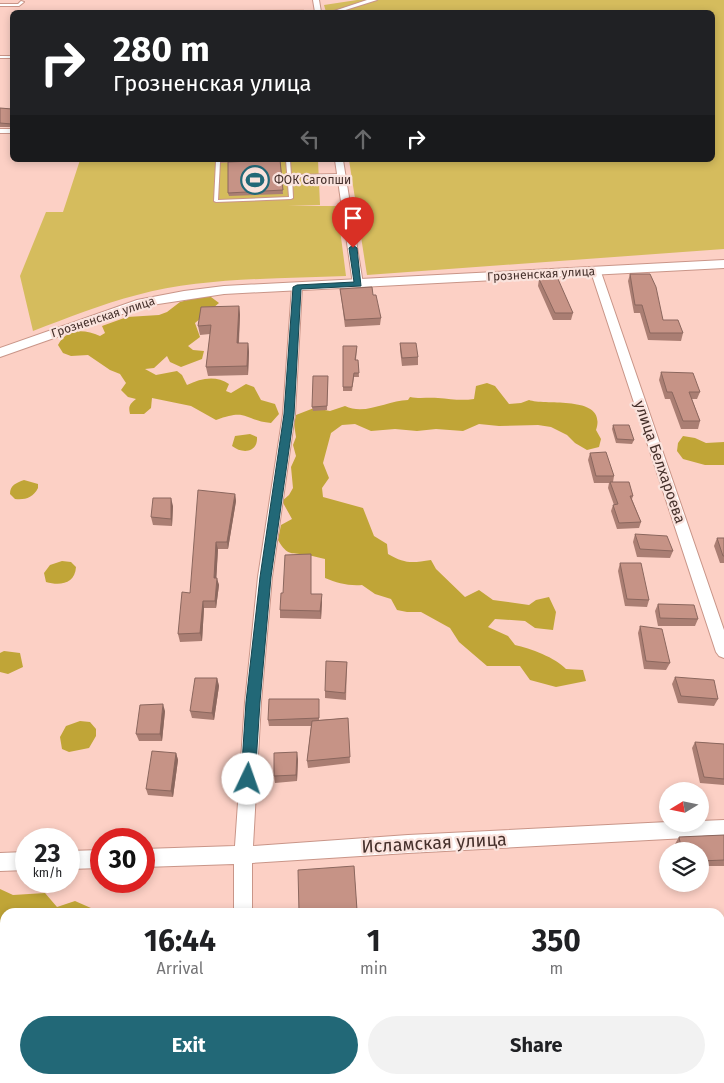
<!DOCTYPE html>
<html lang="en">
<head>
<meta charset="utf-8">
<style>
	body { margin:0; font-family:"Fira Sans",sans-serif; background:#f2f2f2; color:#202124; height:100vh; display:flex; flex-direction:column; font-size:19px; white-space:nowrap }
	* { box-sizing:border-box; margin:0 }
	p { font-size:16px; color:#757577 }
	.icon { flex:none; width:28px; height:28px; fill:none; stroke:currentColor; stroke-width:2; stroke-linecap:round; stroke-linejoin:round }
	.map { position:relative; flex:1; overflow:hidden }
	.drawer { position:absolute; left:0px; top:908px; width:725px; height:176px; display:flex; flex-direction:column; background:#fff; border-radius:15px 15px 0 0; box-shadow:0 2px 8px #0003 }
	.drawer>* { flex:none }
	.banner { position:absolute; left:10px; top:10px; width:705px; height:152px; border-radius:8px; box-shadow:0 2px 8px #0003; background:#202124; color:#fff; overflow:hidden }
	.needle { width:32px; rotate:260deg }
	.fabs { position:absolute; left:659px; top:782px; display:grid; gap:10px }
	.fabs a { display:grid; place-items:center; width:50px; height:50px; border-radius:50%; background:#fff; box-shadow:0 2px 8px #0003; font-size:25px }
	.speed { position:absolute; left:15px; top:828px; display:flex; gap:10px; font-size:25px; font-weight:700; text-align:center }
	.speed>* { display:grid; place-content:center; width:65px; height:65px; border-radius:50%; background:#fff; box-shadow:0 2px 8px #0003; line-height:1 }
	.speed small { font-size:12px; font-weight:400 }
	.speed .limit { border:8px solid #d22; background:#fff; color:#111 }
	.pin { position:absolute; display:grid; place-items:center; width:42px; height:42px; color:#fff; margin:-51px -21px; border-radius:50% 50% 50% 0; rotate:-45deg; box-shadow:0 0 5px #0007 }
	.pin .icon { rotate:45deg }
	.me { position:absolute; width:55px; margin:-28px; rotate:3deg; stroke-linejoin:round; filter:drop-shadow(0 0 4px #0008) }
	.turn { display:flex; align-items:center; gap:18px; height:105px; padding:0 20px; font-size:22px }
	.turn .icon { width:65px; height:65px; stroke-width:2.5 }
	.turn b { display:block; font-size:35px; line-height:42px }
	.lanes { display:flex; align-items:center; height:48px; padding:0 20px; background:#0003; justify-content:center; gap:25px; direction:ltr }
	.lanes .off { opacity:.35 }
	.eta { display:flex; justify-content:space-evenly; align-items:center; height:85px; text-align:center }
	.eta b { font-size:30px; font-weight:700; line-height:35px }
	.button { display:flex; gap:10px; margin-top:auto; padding:10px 20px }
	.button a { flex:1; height:58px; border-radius:30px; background:#226877; color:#fff; font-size:20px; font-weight:700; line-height:58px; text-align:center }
	.button a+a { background:#f2f2f2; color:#202124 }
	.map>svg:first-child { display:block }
	.built { fill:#f3c2b5 }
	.green { fill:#d5bc5d }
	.forest { fill:#c0a537 }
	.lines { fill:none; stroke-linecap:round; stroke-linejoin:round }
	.service-casing { stroke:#c99588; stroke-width:2 }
	.minor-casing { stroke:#c99588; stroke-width:2 }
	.tertiary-casing { stroke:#c99588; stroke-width:2 }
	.service { fill:#fff; fill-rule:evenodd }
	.minor { fill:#fff; fill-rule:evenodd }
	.tertiary { fill:#fff; fill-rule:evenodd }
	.wall { fill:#aa7e73 }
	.shaded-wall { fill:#8b675e }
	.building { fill:#c69386; stroke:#8b675e }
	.route { fill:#226877; stroke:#16444d }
	.labels { text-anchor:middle; stroke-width:4.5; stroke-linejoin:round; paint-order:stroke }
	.far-poi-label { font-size:12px; fill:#45302b; stroke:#fae3dd; text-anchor:start }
	.far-street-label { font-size:12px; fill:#45302b; stroke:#fae3dd }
	.street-label { font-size:15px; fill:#45302b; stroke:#fae3dd }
	.near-street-label { font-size:18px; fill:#45302b; stroke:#fae3dd }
</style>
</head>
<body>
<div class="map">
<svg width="724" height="1083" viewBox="0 0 724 1083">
	<rect width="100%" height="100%" fill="#fcd0c5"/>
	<path class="built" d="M304 9V12H128Z"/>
	<path class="green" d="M357 0H724V249L367 275 349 160H712V12H326L324 5Z
		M80 160H318L320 205 288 206H337L346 276C277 279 204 277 137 295 102 304 67 318 33 331L20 276 46 212H63Z"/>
	<path class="forest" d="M202 296 211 297 219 303 195 323 200 337 188 346 193 350 204 351 202 359 181 367 170 362 167 356 154 368 145 369 156 375 177 371 182 375 187 385C201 378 216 375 229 384L226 391 231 393 246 384 254 387 261 400 275 404 279 414 271 423C243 420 248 408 216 420L191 406 152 398 151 408 144 414H130C128 406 130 404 136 399L128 397 121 390 126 383 120 374 110 370 88 355 71 356 63 353 58 345C67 328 84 329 100 336L105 333 102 326 127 317 159 315 167 312 180 302Z
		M487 383 495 386 509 404 521 403 529 400C545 406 608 394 596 430L601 439 599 447 587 450 575 443 567 435 551 427 538 425 499 426 479 424 463 431 436 429 417 431 395 429 371 431 355 424 342 425 331 433 323 463 329 478 322 488 323 497 363 508 374 536 387 544 388 554C405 564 412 563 431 560L436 569 465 597 479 590 493 600 529 605 536 600 549 597 556 612 553 630 535 628 525 621 495 619 488 627 508 636 515 645C530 648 556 658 566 669L583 670 586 681 556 687 530 680 520 666H487L459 642 450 628 421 612H407L397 610 391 599 375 594 362 585C348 586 337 583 325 578V559C319 558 314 556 308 555 291 552 288 557 278 540L281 525 292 519 282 501 289 495 293 488 291 467 296 456 293 445 296 437 294 424 296 415 314 408 330 411 345 406C365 416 388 400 408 400L410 397C420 399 428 397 438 398 451 399 461 401 474 399L476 386Z
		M250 434 257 437C258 453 242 454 232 446L235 436Z
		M683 436 695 438 706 443 724 442V465H705L683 459 677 451 678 443Z
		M24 480 38 484V488C33 498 25 500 15 499L10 494C10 485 16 483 24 480Z
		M62 561 71 562 76 567C75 584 60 586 46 582L44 573 50 565Z
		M4 651 20 653 23 667 8 674 0 672V653Z
		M80 721 90 722 96 729V736L89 748 69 752 62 749 60 737 66 726Z
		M0 889 13 895 45 893 57 907 75 901 100 912H5V974L0 976Z"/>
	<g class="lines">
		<defs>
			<path id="service" d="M21 1 24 2 19 6H0V4H18Z
				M0 56H12V58H0Z
				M217 160H238L236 161 220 162 218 200 289 197 286 160H290L291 175 341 174 343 175 341 176 292 177 293 198 291 199 216 202 214 201 216 161Z"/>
			<path id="minor" d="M313 0H319L321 12H315Z
				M367 0H377L339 12H331Z
				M0 129H12V133H0Z
				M335 160H343L363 284 358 287 353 284Z
				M596 269 601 272 724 630V658L719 656 716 652 591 272Z
				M297 284 302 287 295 414 272 577 261 702 253 846 408 835 668 822 700 824V821L724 820V836L408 853 252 863V912H234V864L144 867V849L235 846 245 702 258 577 283 414 292 287Z
				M101 850V868L69 869V851Z
				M26 852V870L0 871V853Z
				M231 1079H251L252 1083H230Z"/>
			<path id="tertiary" d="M724 260V268L224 294 145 306 0 357V348L137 300 184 291 224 286Z"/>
		</defs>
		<use href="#service" class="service-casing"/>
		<use href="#minor" class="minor-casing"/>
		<use href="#tertiary" class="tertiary-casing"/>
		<use href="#service" class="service"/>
		<use href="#minor" class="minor"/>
		<use href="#tertiary" class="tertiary"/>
	</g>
	<path class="wall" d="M0 108 12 109V127H0Z
		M280 160 283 194 229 196 228 193Z
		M630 274 663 320 683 333 681 341 648 340 640 313H634L628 281Z
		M539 279 573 313 571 320H553L538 286Z
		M340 289 373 295 381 318 380 325 345 327 341 296Z
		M239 306 240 315 239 343H248L249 352 248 375 208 376 206 367 210 334 200 335 198 326Z
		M400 343 418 357V365L402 366 400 350Z
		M343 346H357L356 360H358L359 377H354L352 391H343Z
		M661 372 700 392 697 399H692L700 421 698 429H681L670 399H665L659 380Z
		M328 376 327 410 313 411 312 407Z
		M613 425 634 440 632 444 616 443 612 429Z
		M590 453 614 476 613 482 633 496 632 499 641 522 639 528 617 529 611 511 613 505H614L608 488 609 483H594L588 460Z
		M235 494 236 501 228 549H218L216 578 219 585 216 608H204L202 641 180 642 178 634 190 593Z
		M173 506 172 526 153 525 151 517Z
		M635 534 673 551 670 558 637 557 633 542Z
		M717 538H724V563H720L714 546Z
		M311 554V594L322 601 321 619 280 618V610L283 593Z
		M620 563 649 600 647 607 625 606 618 571Z
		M658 604 698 619 695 626H658L655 611Z
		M640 626 670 663 666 670 644 669 638 633Z
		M347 662 346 700 325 698V691Z
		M675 677 718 699 714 706 678 703 672 684Z
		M217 678 219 686 214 720 192 718 190 711Z
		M319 699V720L348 718 350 763 308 768 307 761 311 726H269L268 720Z
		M165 711 162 741H139L136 734Z
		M695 742 724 744V785L700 783 692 748Z
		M176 753 178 760 173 797 148 795 146 789Z
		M298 759 297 781 275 783 274 776Z
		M724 835V866H700V851H677L675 844 679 837Z
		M354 866 357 912H299Z
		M720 990 724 991V1024H720Z"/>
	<path class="shaded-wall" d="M239 306 240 315 238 352 237 343Z
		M248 343 249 352 248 375 247 366Z
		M235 494 236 501 228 549 227 542Z
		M171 498 173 506 172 526 171 519Z
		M216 542 218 549 216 585 214 578Z
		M217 578 219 585 216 608 215 601Z
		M322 594V601L321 619 320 611Z
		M203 601 204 608 202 641 200 633Z
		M217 678 219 686 214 720 212 713Z
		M163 704 165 711 162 741 160 734Z
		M297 752 298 759 297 781 296 775Z
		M176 753 178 760 173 797 171 791Z"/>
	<path class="building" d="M0 108 12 109V124L0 123Z
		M280 160 283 190 228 193V162Z
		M630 274H650L656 287 663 320H678L683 333H650L642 305H635Z
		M539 279H558L573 313H555Z
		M372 287 373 295H376L381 318 345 320 340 289Z
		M239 306 237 343H248L247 366 206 367 211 325 198 326 201 307Z
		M400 343H416L418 357 402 358Z
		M343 346H357L355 360H358L359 373H354L352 387H343Z
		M661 372 693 373 700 392H689L700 421H683L672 392H667Z
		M313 376H328L327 406 312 407Z
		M613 425H629L634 440 617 439Z
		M606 452 614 476H596L590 453Z
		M610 482H629L633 496H630L641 522 619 523 613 505 618 504Z
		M198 490 235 494 227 542H216L214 578H217L215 601H203L200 633 178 634 182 592 190 593Z
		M153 498H171V519L151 517Z
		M635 534 667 536 673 551 640 549Z
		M717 538H724V556H723Z
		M311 554V594H322L320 611 280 610 281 593H283L285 555Z
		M620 563H641L649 600 627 599Z
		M658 604 694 605 698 619 660 618Z
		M640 626 662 629 670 663 646 661Z
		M326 661 347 662 345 693 325 691Z
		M675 677 714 680 718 699 681 696Z
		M195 678H217L212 713 190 711Z
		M269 699H319V718L268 720Z
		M163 704 160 734H136L140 705Z
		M348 718 350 757 307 761 312 721Z
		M695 742 724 744V779L704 777Z
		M152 751 176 753 171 791 146 789Z
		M297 752 296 775 274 776V753Z
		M724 835V860L700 861V851H682L679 837Z
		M354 866 357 910 323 912H299L298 870Z
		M720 990 724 991V1020L720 1019Z
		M381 1079H408L409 1083H382Z"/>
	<path class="route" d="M353 245 357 248 361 286 301 289 294 414 271 577 260 702 255 779 253 783 248 785 243 783 241 779 246 702 260 577 284 414 293 287 297 285 354 282 349 248Z"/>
	<defs>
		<symbol id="stadium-ring" viewBox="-11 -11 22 22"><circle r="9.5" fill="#fae3dd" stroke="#226877" stroke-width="1.5"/><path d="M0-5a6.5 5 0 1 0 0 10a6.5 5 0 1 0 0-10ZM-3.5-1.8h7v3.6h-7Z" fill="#226877"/></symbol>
	</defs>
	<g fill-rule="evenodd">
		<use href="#stadium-ring" x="239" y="164" width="32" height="32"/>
	</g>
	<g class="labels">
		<g class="far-poi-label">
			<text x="274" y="184">ФОК Сагопши</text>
		</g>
		<g class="far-street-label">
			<text transform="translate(541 274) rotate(-3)" y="4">Грозненская улица</text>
			<text transform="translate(103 317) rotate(-18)" y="4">Грозненская улица</text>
		</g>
		<g class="street-label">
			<text transform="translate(660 462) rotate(71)" y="5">улица Белхароева</text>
		</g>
		<g class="near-street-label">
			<text transform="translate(434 843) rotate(-3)" y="6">Исламская улица</text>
		</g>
	</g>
</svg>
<div class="fabs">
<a><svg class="needle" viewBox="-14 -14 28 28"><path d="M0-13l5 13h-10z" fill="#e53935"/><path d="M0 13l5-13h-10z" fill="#757577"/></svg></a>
<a><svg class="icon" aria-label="layers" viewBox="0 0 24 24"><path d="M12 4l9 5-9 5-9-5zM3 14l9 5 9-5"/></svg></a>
</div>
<div class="speed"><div>23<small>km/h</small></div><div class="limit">30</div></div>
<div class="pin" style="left:353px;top:248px;background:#d93025"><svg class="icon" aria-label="arrive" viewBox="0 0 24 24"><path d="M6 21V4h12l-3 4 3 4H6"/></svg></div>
<svg class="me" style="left:248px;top:779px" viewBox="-20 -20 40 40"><circle r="19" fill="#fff"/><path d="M0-13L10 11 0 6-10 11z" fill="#226877"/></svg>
<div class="banner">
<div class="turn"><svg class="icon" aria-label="right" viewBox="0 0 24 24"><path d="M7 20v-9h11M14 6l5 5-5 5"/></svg><div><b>280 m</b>Грозненская улица</div></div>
<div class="lanes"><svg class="icon off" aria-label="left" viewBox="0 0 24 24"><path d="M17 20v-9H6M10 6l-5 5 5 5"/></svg><svg class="icon off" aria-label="ahead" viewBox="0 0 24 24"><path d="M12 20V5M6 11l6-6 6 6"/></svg><svg class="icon" aria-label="right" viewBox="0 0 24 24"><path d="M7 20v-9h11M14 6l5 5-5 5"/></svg></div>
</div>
<section class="drawer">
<div class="eta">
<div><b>16:44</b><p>Arrival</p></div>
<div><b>1</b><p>min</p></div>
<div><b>350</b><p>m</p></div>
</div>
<div class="button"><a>Exit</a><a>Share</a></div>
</section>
</div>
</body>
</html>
